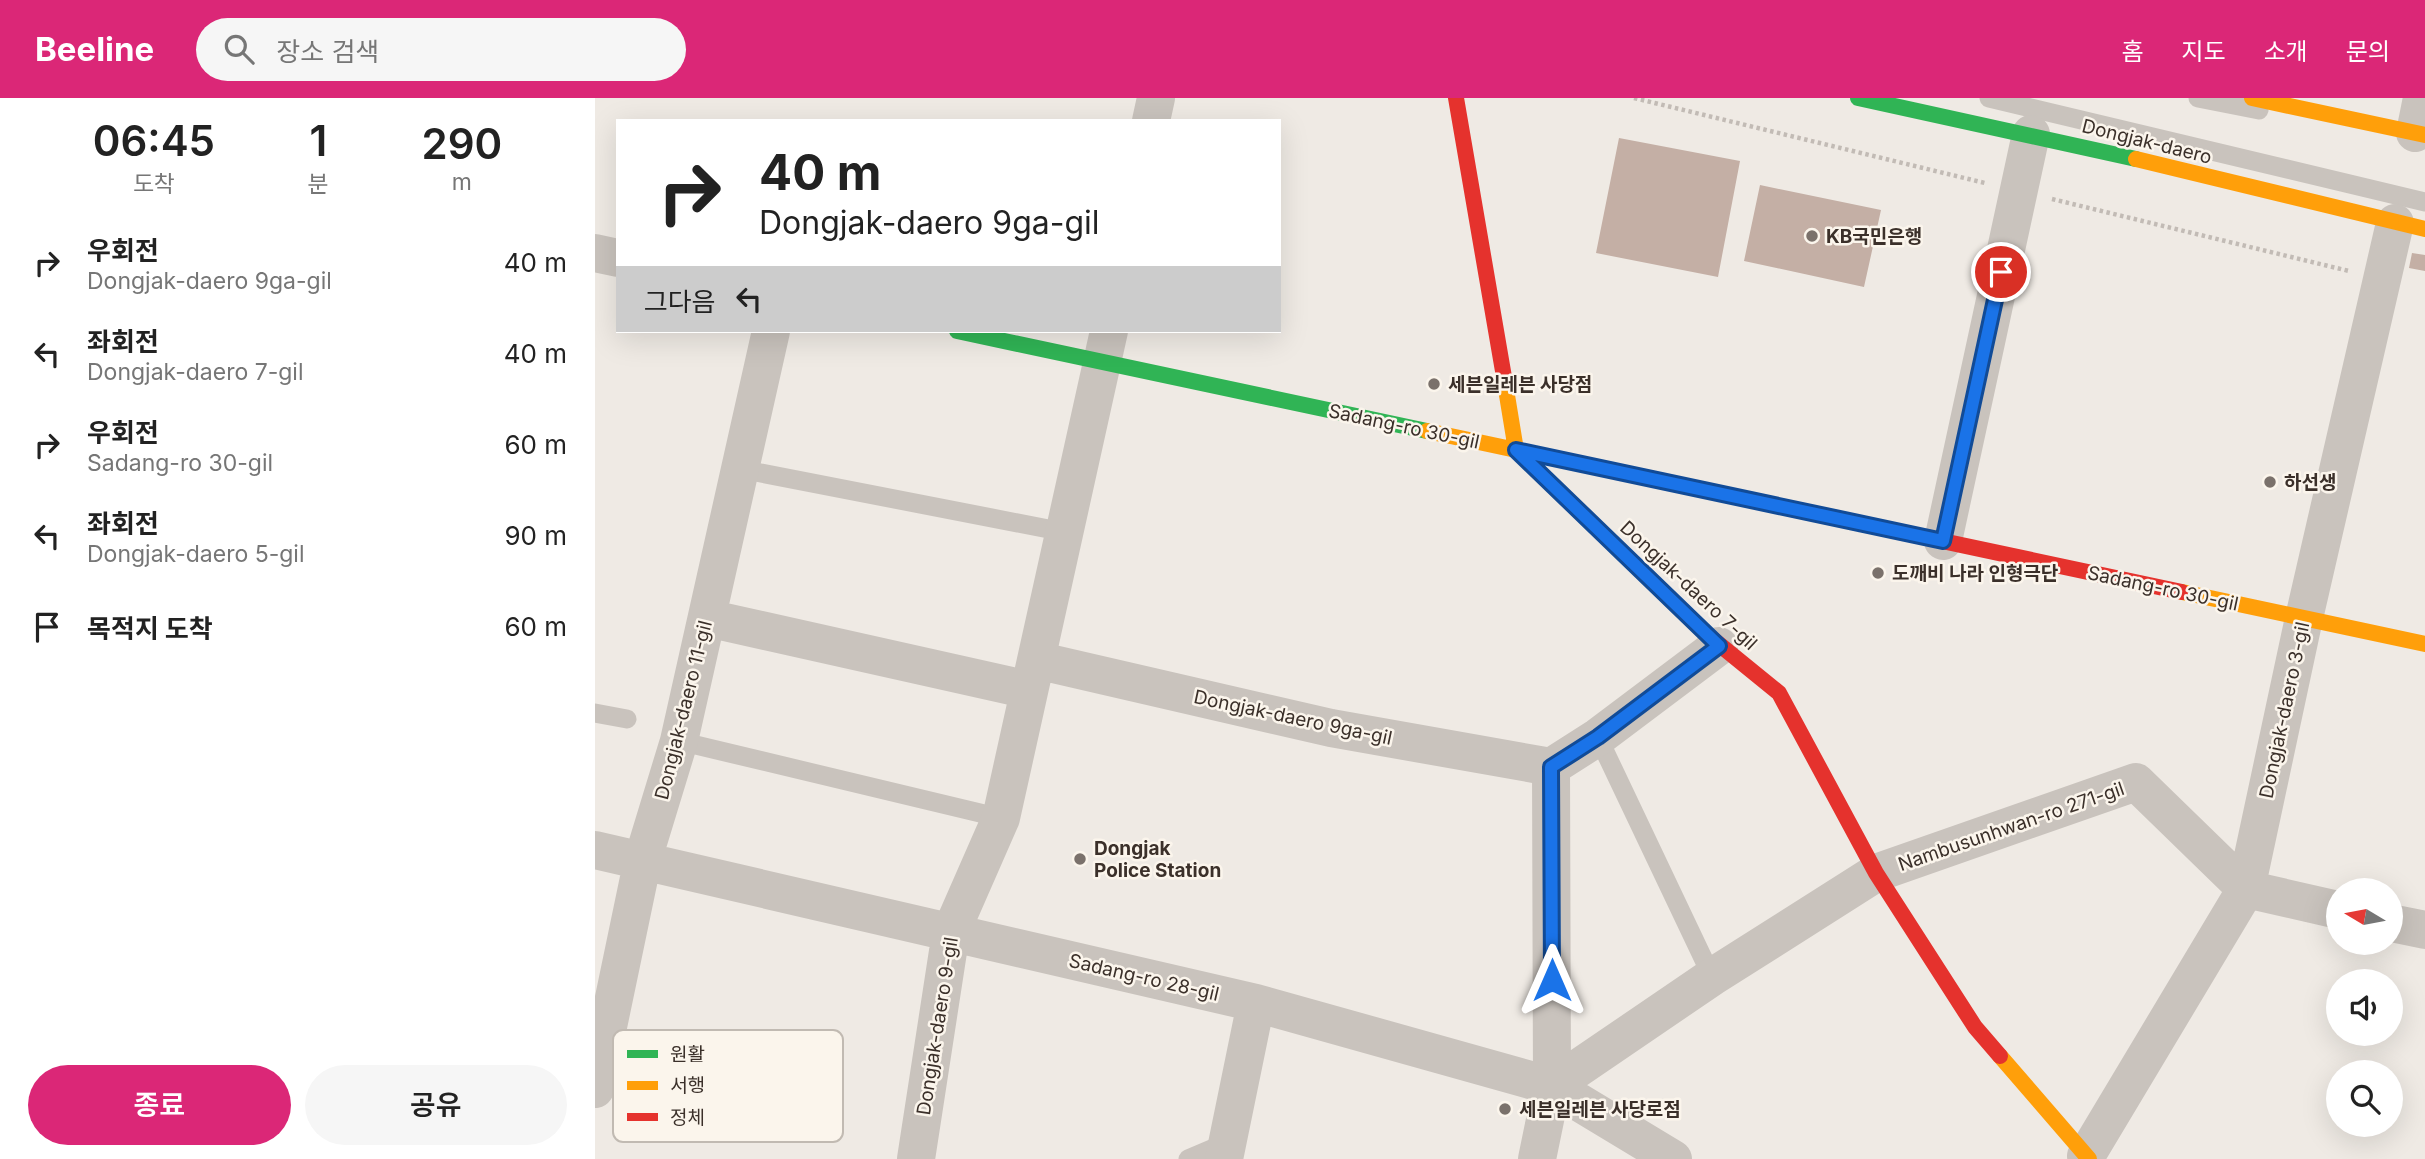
<!DOCTYPE html>
<html lang="ko">
<head>
<meta charset="utf-8">
<style>
	body { margin:0; font-family:Inter,"Noto Sans KR",sans-serif; background:#f6f6f6; color:#222; height:100vh; display:flex; flex-direction:column; font-size:26px; white-space:nowrap }
	* { box-sizing:border-box; margin:0 }
	p { font-size:23px; color:#767676 }
	.icon { flex:none; width:38px; height:38px; fill:none; stroke:currentColor; stroke-width:2; stroke-linecap:round; stroke-linejoin:round }
	.map { position:relative; flex:1; overflow:hidden }
	.details { display:flex; flex-direction:column; background:#fff; width:595px }
	.details>* { flex:none }
	.banner { position:absolute; left:21px; top:21px; width:665px; height:214px; border-radius:0px; box-shadow:0 7px 28px #0002; background:#fff; color:#222; overflow:hidden }
	.needle { width:46px; rotate:280deg }
	.controls { position:absolute; left:1731px; top:780px; display:grid; gap:14px }
	.controls a { display:grid; place-items:center; width:77px; height:77px; border-radius:50%; background:#fff; box-shadow:0 7px 28px #0002; font-size:35px }
	.pin { position:absolute; display:grid; place-items:center; width:60px; height:60px; color:#fff; margin:-30px; border:4px solid #fff; border-radius:50%; box-shadow:0 2px 7px #0007 }
	.me { position:absolute; width:77px; margin:-38px; rotate:0deg; stroke-linejoin:round; filter:drop-shadow(0 0 5px #0008) }
	.turn { display:flex; align-items:center; gap:24px; height:147px; padding:0 28px; font-size:32px }
	.turn .icon { width:91px; height:91px; stroke-width:2.5 }
	.turn b { display:block; font-size:49px; line-height:60px }
	.then { display:flex; align-items:center; height:66px; padding:0 28px; background:#0003; gap:14px; font-size:26px }
	.eta { display:flex; justify-content:space-evenly; align-items:center; height:119px; text-align:center }
	.eta b { font-size:42px; font-weight:600; line-height:49px }
	.action { display:flex; gap:14px; margin-top:auto; padding:14px 28px }
	.action a { flex:1; height:80px; border-radius:42px; background:#db2777; color:#fff; font-size:28px; font-weight:600; line-height:80px; text-align:center }
	.action a+a { background:#f6f6f6; color:#222 }
	ul { padding:0; list-style:none }
	li { display:flex; align-items:center; gap:21px; height:91px; padding:0 28px }
	li div { flex:1 }
	li b { display:block; font-size:26px }
	li em { font-style:normal }
	header { display:flex; align-items:center; gap:42px; box-sizing:border-box; height:98px; padding:0 35px; background:#db2777; color:#fff }
	header strong { font-size:33px }
	nav { display:flex; gap:38px; margin-inline-start:auto; font-size:24px }
	.search { width:490px; height:63px; background:#f6f6f6; display:flex; align-items:center; gap:18px; box-sizing:border-box; padding:0 24px; border-radius:38px; color:#767676; font-size:26px }
	main { display:flex; flex:1; min-height:0 }
	.map>svg:first-child { display:block }
	.building { fill:#c4afa5 }
	.lines { fill:none; stroke-linecap:round; stroke-linejoin:round }
	.path { stroke:#c2bbb5; stroke-width:4.5; stroke-dasharray:3.5 3.5; stroke-linecap:butt }
	.lane { stroke:#c9c3bd; stroke-width:19 }
	.street { stroke:#c9c3bd; stroke-width:38 }
	.fast { stroke:#30b455; stroke-width:16 }
	.slow { stroke:#ff9f0a; stroke-width:16 }
	.jam { stroke:#e5322d; stroke-width:16 }
	.route-casing { stroke:#114b97; stroke-width:18 }
	.route { stroke:#1a73e8; stroke-width:12 }
	.poi-dot { fill:#7a716b; stroke:#fbf5ec; stroke-width:2.5 }
	.labels { text-anchor:middle; stroke-width:5; stroke-linejoin:round; paint-order:stroke }
	.street-label { font-size:19px; fill:#3b302a; stroke:#fbf5ec }
	.poi-label { font-size:19px; font-weight:bold; fill:#3b302a; stroke:#fbf5ec; text-anchor:start }
	.key { fill:#fbf5ec; stroke:#c1bab2; stroke-width:2 }
	.key-label { font-size:19px; fill:#3b302a }
</style>
</head>
<body>
<header>
<strong>Beeline</strong>
<div class="search"><svg class="icon" aria-label="search" viewBox="0 0 24 24"><circle cx="10" cy="10" r="6"/><path d="M15 15l6 6"/></svg>장소 검색</div>
<nav><a>홈</a><a>지도</a><a>소개</a><a>문의</a></nav>
</header>
<main>
<section class="details">
<div class="eta">
<div><b>06:45</b><p>도착</p></div>
<div><b>1</b><p>분</p></div>
<div><b>290</b><p>m</p></div>
</div>
<ul>
<li><svg class="icon" aria-label="right" viewBox="0 0 24 24"><path d="M7 20v-9h11M14 6l5 5-5 5"/></svg><div><b>우회전</b><p>Dongjak-daero 9ga-gil</p></div><em>40 m</em></li>
<li><svg class="icon" aria-label="left" viewBox="0 0 24 24"><path d="M17 20v-9H6M10 6l-5 5 5 5"/></svg><div><b>좌회전</b><p>Dongjak-daero 7-gil</p></div><em>40 m</em></li>
<li><svg class="icon" aria-label="right" viewBox="0 0 24 24"><path d="M7 20v-9h11M14 6l5 5-5 5"/></svg><div><b>우회전</b><p>Sadang-ro 30-gil</p></div><em>60 m</em></li>
<li><svg class="icon" aria-label="left" viewBox="0 0 24 24"><path d="M17 20v-9H6M10 6l-5 5 5 5"/></svg><div><b>좌회전</b><p>Dongjak-daero 5-gil</p></div><em>90 m</em></li>
<li><svg class="icon" aria-label="arrive" viewBox="0 0 24 24"><path d="M6 21V4h12l-3 4 3 4H6"/></svg><div><b>목적지 도착</b></div><em>60 m</em></li>
</ul>
<div class="action"><a>종료</a><a>공유</a></div>
</section>
<div class="map">
<svg width="1830" height="1061" viewBox="0 0 1830 1061">
	<rect width="100%" height="100%" fill="#efeae4"/>
	<path class="building" d="M1024 40 1145 63 1123 179 1001 155Z
		M1165 87 1286 112 1269 189 1149 163Z
		M1817 155 1830 157V173L1814 170Z"/>
	<g class="lines">
		<path class="path" d="M1039 0 1390 85
			M1457 101 1754 173"/>
		<path class="lane" d="M1394 0 1830 104
			M1603 0 1664 12
			M145 371 469 434
			M0 615 32 621
			M1003 639 1117 879
			M84 643 406 720
			M593 1061 633 1044"/>
		<path class="street" d="M556 23 561 0
			M1820 35 1827 0
			M0 155 23 160
			M1348 443 1436 36
			M112 520 434 592
			M441 562 736 630 956 669 1003 639 1124 548
			M0 752 661 905 957 988 1078 1061
			M1796 825 1830 832
			M957 988 1117 879 1281 775 1541 684 1651 791 1743 812
			M0 991 48 761 84 643 176 233
			M1491 1058 1651 791 1709 520 1800 125
			M321 1061 356 834 406 720 514 233
			M629 1061 661 905
			M942 1061 957 988 956 669"/>
		<path class="fast" d="M1263 0 1541 61
			M362 233 832 333"/>
		<path class="slow" d="M1657 0 1830 37
			M1541 61 1830 131
			M909 279 921 352 1109 534
			M832 333 1258 424
			M1587 494 1830 546
			M1405 958 1494 1061"/>
		<path class="jam" d="M861 0 909 279
			M1258 424 1587 494
			M1109 534 1184 595 1281 775 1380 929 1405 958"/>
	</g>
	<g class="lines">
		<defs>
			<path id="route" d="M957 882 956 669 1003 639 1124 548 921 352 1348 443 1406 174"/>
		</defs>
		<use href="#route" class="route-casing"/>
		<use href="#route" class="route"/>
	</g>
	<g class="poi-dot">
		<circle cx="1217" cy="138" r="7"/>
		<circle cx="839" cy="286" r="7"/>
		<circle cx="1675" cy="384" r="7"/>
		<circle cx="1283" cy="475" r="7"/>
		<circle cx="485" cy="761" r="7"/>
		<circle cx="910" cy="1011" r="7"/>
	</g>
	<g class="labels">
		<g class="street-label">
			<text transform="translate(1552 43) rotate(14)" y="7">Dongjak-daero</text>
			<text transform="translate(809 328) rotate(12)" y="7">Sadang-ro 30-gil</text>
			<text transform="translate(1094 487) rotate(43)" y="7">Dongjak-daero 7-gil</text>
			<text transform="translate(1568 490) rotate(12)" y="7">Sadang-ro 30-gil</text>
			<text transform="translate(88 612) rotate(-76)" y="7">Dongjak-daero 11-gil</text>
			<text transform="translate(1689 612) rotate(-78)" y="7">Dongjak-daero 3-gil</text>
			<text transform="translate(698 619) rotate(12)" y="7">Dongjak-daero 9ga-gil</text>
			<text transform="translate(1416 728) rotate(-19)" y="7">Nambusunhwan-ro 271-gil</text>
			<text transform="translate(549 879) rotate(13)" y="7">Sadang-ro 28-gil</text>
			<text transform="translate(342 928) rotate(-81)" y="7">Dongjak-daero 9-gil</text>
		</g>
		<g class="poi-label">
			<text x="1231" y="145">KB국민은행</text>
			<text x="853" y="293">세븐일레븐 사당점</text>
			<text x="1689" y="391">하선생</text>
			<text x="1297" y="482">도깨비 나라 인형극단</text>
			<text x="499" y="757">Dongjak<tspan x="499" dy="22">Police Station</tspan></text>
			<text x="924" y="1018">세븐일레븐 사당로점</text>
		</g>
	</g>
	<rect x="18" y="932" width="230" height="112" rx="10" class="key"/>
	<rect x="32" y="952" width="31" height="8" fill="#30b455"/>
	<rect x="32" y="983" width="31" height="9" fill="#ff9f0a"/>
	<rect x="32" y="1015" width="31" height="8" fill="#e5322d"/>
	<g class="key-label">
		<text x="75" y="963">원활</text>
		<text x="75" y="994">서행</text>
		<text x="75" y="1026">정체</text>
	</g>
</svg>
<div class="controls">
<a><svg class="needle" viewBox="-14 -14 28 28"><path d="M0-13l5 13h-10z" fill="#e53935"/><path d="M0 13l5-13h-10z" fill="#767676"/></svg></a>
<a><svg class="icon" aria-label="sound" viewBox="0 0 24 24"><path d="M4 9h4l5-4v14l-5-4H4zM17 9q2 3 0 6"/></svg></a>
<a><svg class="icon" aria-label="search" viewBox="0 0 24 24"><circle cx="10" cy="10" r="6"/><path d="M15 15l6 6"/></svg></a>
</div>
<div class="pin" style="left:1406px;top:174px;background:#d93025"><svg class="icon" aria-label="arrive" viewBox="0 0 24 24"><path d="M6 21V4h12l-3 4 3 4H6"/></svg></div>
<svg class="me" style="left:957px;top:882px" viewBox="-20 -20 40 40"><path d="M0-17L14 15 0 8-14 15z" fill="#1a73e8" stroke="#fff" stroke-width="4"/></svg>
<div class="banner">
<div class="turn"><svg class="icon" aria-label="right" viewBox="0 0 24 24"><path d="M7 20v-9h11M14 6l5 5-5 5"/></svg><div><b>40 m</b>Dongjak-daero 9ga-gil</div></div>
<div class="then">그다음<svg class="icon" aria-label="left" viewBox="0 0 24 24"><path d="M17 20v-9H6M10 6l-5 5 5 5"/></svg></div>
</div>
</div>
</main>
</body>
</html>
